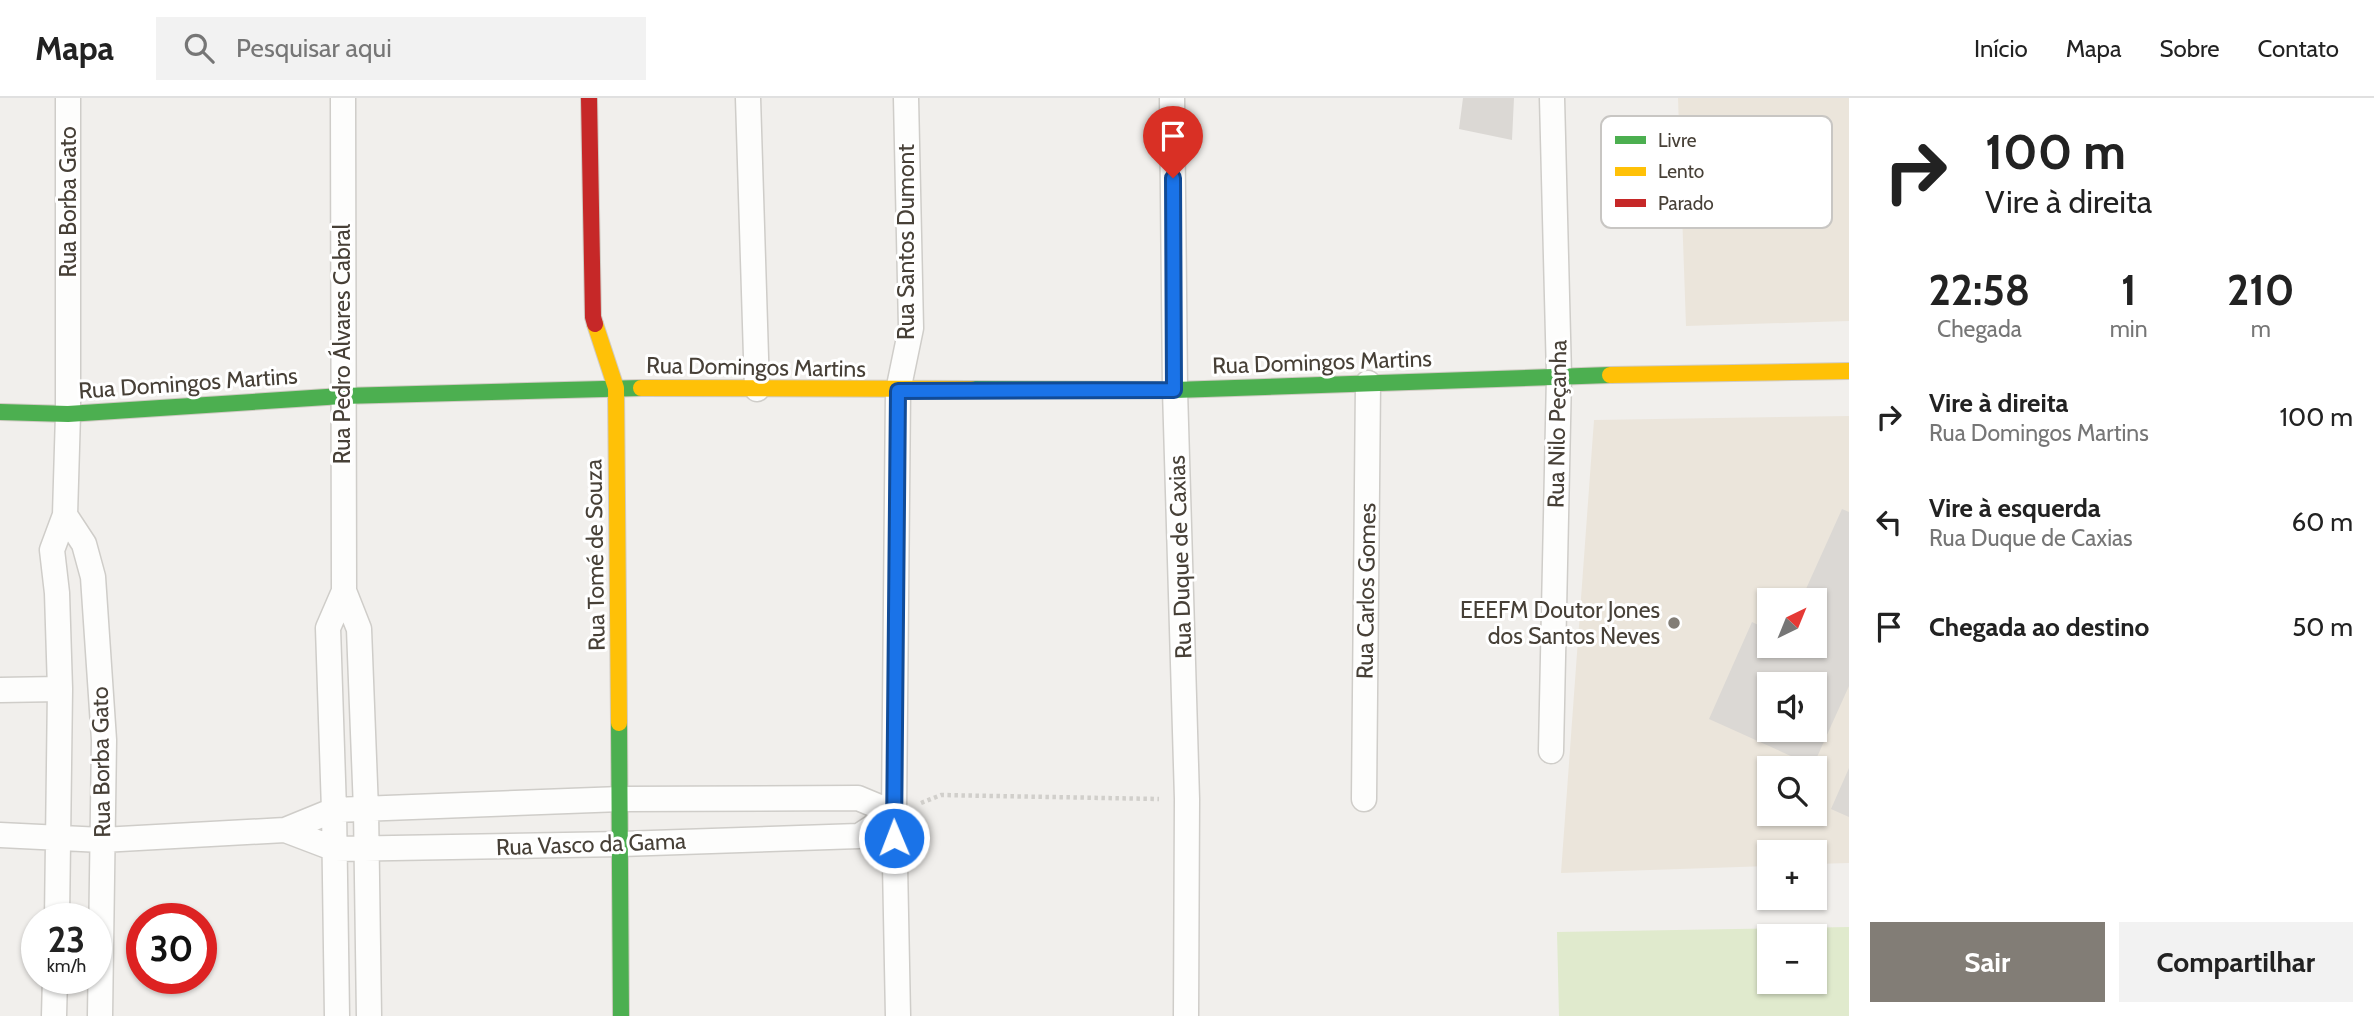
<!DOCTYPE html>
<html lang="pt">
<head>
<meta charset="utf-8">
<style>
	body { margin:0; font-family:Cabin,sans-serif; background:#f2f2f2; color:#222; height:100vh; display:flex; flex-direction:column; font-size:26px; white-space:nowrap }
	* { box-sizing:border-box; margin:0 }
	p { font-size:23px; color:#767676 }
	.icon { flex:none; width:38px; height:38px; fill:none; stroke:currentColor; stroke-width:2; stroke-linecap:round; stroke-linejoin:round }
	.map { position:relative; flex:1; overflow:hidden }
	.details { display:flex; flex-direction:column; background:#fff; width:525px }
	.details>* { flex:none }
	.guide { background:#fff; color:#222; overflow:hidden }
	.needle { width:46px; rotate:43deg }
	.controls { position:absolute; left:1757px; top:490px; display:grid; gap:14px }
	.controls a { display:grid; place-items:center; width:70px; height:70px; border-radius:0px; background:#fff; box-shadow:0 2px 5px #0004; font-size:35px }
	.speed { position:absolute; left:21px; top:805px; display:flex; gap:14px; font-size:35px; font-weight:700; text-align:center }
	.speed>* { display:grid; place-content:center; width:91px; height:91px; border-radius:50%; background:#fff; box-shadow:0 2px 5px #0004; line-height:1 }
	.speed small { font-size:18px; font-weight:400 }
	.speed .limit { border:10px solid #d22; background:#fff; color:#111 }
	.pin { position:absolute; display:grid; place-items:center; width:60px; height:60px; color:#fff; margin:-72px -30px; border-radius:50% 50% 50% 0; rotate:-45deg; box-shadow:0 0 7px #0007 }
	.pin .icon { rotate:45deg }
	.me { position:absolute; width:77px; margin:-38px; rotate:359deg; stroke-linejoin:round; filter:drop-shadow(0 0 5px #0008) }
	.turn { display:flex; align-items:center; gap:24px; height:147px; padding:0 21px; font-size:32px }
	.turn .icon { width:91px; height:91px; stroke-width:2.5 }
	.turn b { display:block; font-size:49px; line-height:60px }
	.eta { display:flex; justify-content:space-evenly; align-items:center; height:119px; text-align:center }
	.eta b { font-size:42px; font-weight:700; line-height:49px }
	.primary-button { display:flex; gap:14px; margin-top:auto; padding:14px 21px }
	.primary-button a { flex:1; height:80px; border-radius:0px; background:#827d76; color:#fff; font-size:28px; font-weight:700; line-height:80px; text-align:center }
	.primary-button a+a { background:#f2f2f2; color:#222 }
	ul { padding:0; list-style:none }
	li { display:flex; align-items:center; gap:21px; height:105px; padding:0 21px }
	li div { flex:1 }
	li b { display:block; font-size:26px }
	li em { font-style:normal }
	header { display:flex; align-items:center; gap:42px; box-sizing:border-box; height:98px; padding:0 35px; background:#fff; border-bottom:2px solid #e0e0e0 }
	header strong { font-size:33px }
	nav { display:flex; gap:38px; margin-inline-start:auto; font-size:24px }
	.search { width:490px; height:63px; background:#f2f2f2; display:flex; align-items:center; gap:18px; box-sizing:border-box; padding:0 24px; border-radius:0px; color:#767676; font-size:26px }
	main { display:flex; flex:1; min-height:0 }
	.map>svg:first-child { display:block }
	.education { fill:#ebe5db; fill-rule:evenodd }
	.green { fill:#e0eacd; fill-rule:evenodd }
	.building { fill:#dbd8d4; fill-rule:evenodd }
	.lines { fill:none; stroke-linecap:round; stroke-linejoin:round }
	.street-casing { stroke:#cfcdc9; stroke-width:27 }
	.fast-casing { stroke:#d0cbc3; stroke-width:18 }
	.slow-casing { stroke:#d0cbc3; stroke-width:18 }
	.jam-casing { stroke:#d0cbc3; stroke-width:18 }
	.path { stroke:#d1cfcb; stroke-width:4.5; stroke-dasharray:3.5 3.5; stroke-linecap:butt }
	.street { stroke:#fdfdfc; stroke-width:24 }
	.fast { stroke:#4caf50; stroke-width:16 }
	.slow { stroke:#ffc107; stroke-width:16 }
	.jam { stroke:#c62828; stroke-width:16 }
	.route-casing { stroke:#114b97; stroke-width:18 }
	.route { stroke:#1a73e8; stroke-width:12 }
	.poi-dot { fill:#827d76; stroke:#fff; stroke-width:2.5 }
	.labels { text-anchor:middle; stroke-width:6; stroke-linejoin:round; paint-order:stroke }
	.street-label { font-size:23px; fill:#474037; stroke:#fff }
	.poi-label { font-size:23px; fill:#474037; stroke:#fff; text-anchor:end }
	.key { fill:#fff; stroke:#c8c6c3; stroke-width:2 }
	.key-label { font-size:19px; fill:#474037 }
</style>
</head>
<body>
<header>
<strong>Mapa</strong>
<div class="search"><svg class="icon" aria-label="search" viewBox="0 0 24 24"><circle cx="10" cy="10" r="6"/><path d="M15 15l6 6"/></svg>Pesquisar aqui</div>
<nav><a>Início</a><a>Mapa</a><a>Sobre</a><a>Contato</a></nav>
</header>
<main>
<div class="map">
<svg width="1849" height="918" viewBox="0 0 1849 918">
	<rect width="100%" height="100%" fill="#f1efec"/>
	<path class="education" d="M1678 0H1849V223L1686 228Z
		M1849 318V765L1815 766V754H1769V768L1561 775 1594 322ZM1769 502H1815V548H1769ZM1769 586H1815V632H1769ZM1769 670H1815V716H1769Z"/>
	<path class="green" d="M1849 829V918H1559L1557 834ZM1769 838H1815V884H1769Z"/>
	<path class="building" d="M1463 0H1514L1512 42 1459 31Z
		M1842 411 1849 414V588L1813 668 1709 621 1752 524 1769 532V548H1815V502H1801ZM1769 586H1815V632H1769Z
		M1849 670V719L1831 711Z"/>
	<g class="lines">
		<defs>
			<path id="street" d="M343 0 344 493 359 531 366 712 369 918
				M748 0 757 291
				M1172 0 1175 292 1187 701 1186 918
				M65 417 84 446 93 479 104 642 100 918
				M0 592 60 591
				M1551 653 1559 278 1552 0
				M1364 701 1368 285
				M285 732 335 751 621 746 859 738 894 715
				M0 737 102 742 285 732 334 712 621 701 858 700 894 715
				M57 821 60 591 57 495 52 452 65 417 68 316V0
				M54 918 55 880
				M337 918 334 712 328 530 344 493
				M898 918 894 715 898 293 911 230 906 0"/>
			<path id="fast" d="M971 291 1175 292 1610 277
				M0 314 68 316 342 298 641 290
				M619 625 621 918"/>
			<path id="slow" d="M595 226 616 290 619 625
				M1610 277 1849 273
				M641 290 971 291"/>
			<path id="jam" d="M589 0 593 219 595 226"/>
		</defs>
		<use href="#street" class="street-casing"/>
		<use href="#fast" class="fast-casing"/>
		<use href="#slow" class="slow-casing"/>
		<use href="#jam" class="jam-casing"/>
		<path class="path" d="M921 705 941 697 1159 701"/>
		<use href="#street" class="street"/>
		<use href="#fast" class="fast"/>
		<use href="#slow" class="slow"/>
		<use href="#jam" class="jam"/>
	</g>
	<g class="lines">
		<defs>
			<path id="route" d="M894 740 898 293 1174 292 1173 80"/>
		</defs>
		<use href="#route" class="route-casing"/>
		<use href="#route" class="route"/>
	</g>
	<circle class="poi-dot" cx="1674" cy="525" r="7"/>
	<g class="labels">
		<g class="street-label">
			<text transform="translate(68 104) rotate(-90)" y="8">Rua Borba Gato</text>
			<text transform="translate(906 144) rotate(-90)" y="8">Rua Santos Dumont</text>
			<text transform="translate(342 246) rotate(-90)" y="8">Rua Pedro Álvares Cabral</text>
			<text transform="translate(1322 264) rotate(-2)" y="8">Rua Domingos Martins</text>
			<text transform="translate(756 269) rotate(1)" y="8">Rua Domingos Martins</text>
			<text transform="translate(188 285) rotate(-4)" y="8">Rua Domingos Martins</text>
			<text transform="translate(1557 326) rotate(-89)" y="8">Rua Nilo Peçanha</text>
			<text transform="translate(595 457) rotate(-91)" y="8">Rua Tomé de Souza</text>
			<text transform="translate(1180 459) rotate(-92)" y="8">Rua Duque de Caxias</text>
			<text transform="translate(1366 493) rotate(-89)" y="8">Rua Carlos Gomes</text>
			<text transform="translate(101 664) rotate(-91)" y="8">Rua Borba Gato</text>
			<text transform="translate(591 746) rotate(-2)" y="8">Rua Vasco da Gama</text>
		</g>
		<g class="poi-label">
			<text x="1660" y="520">EEEFM Doutor Jones<tspan x="1660" dy="26">dos Santos Neves</tspan></text>
		</g>
	</g>
	<rect x="1601" y="18" width="231" height="112" rx="10" class="key"/>
	<rect x="1615" y="38" width="31" height="8" fill="#4caf50"/>
	<rect x="1615" y="69" width="31" height="9" fill="#ffc107"/>
	<rect x="1615" y="101" width="31" height="8" fill="#c62828"/>
	<g class="key-label">
		<text x="1658" y="49">Livre</text>
		<text x="1658" y="80">Lento</text>
		<text x="1658" y="112">Parado</text>
	</g>
</svg>
<div class="controls">
<a><svg class="needle" viewBox="-14 -14 28 28"><path d="M0-13l5 13h-10z" fill="#e53935"/><path d="M0 13l5-13h-10z" fill="#767676"/></svg></a>
<a><svg class="icon" aria-label="sound" viewBox="0 0 24 24"><path d="M4 9h4l5-4v14l-5-4H4zM17 9q2 3 0 6"/></svg></a>
<a><svg class="icon" aria-label="search" viewBox="0 0 24 24"><circle cx="10" cy="10" r="6"/><path d="M15 15l6 6"/></svg></a>
<a>+</a>
<a>−</a>
</div>
<div class="speed"><div>23<small>km/h</small></div><div class="limit">30</div></div>
<div class="pin" style="left:1173px;top:80px;background:#d93025"><svg class="icon" aria-label="arrive" viewBox="0 0 24 24"><path d="M6 21V4h12l-3 4 3 4H6"/></svg></div>
<svg class="me" style="left:894px;top:740px" viewBox="-20 -20 40 40"><circle r="17" fill="#1a73e8" stroke="#fff" stroke-width="3"/><path d="M0-11L8 9 0 5-8 9z" fill="#fff"/></svg>
</div>
<section class="details">
<div class="guide">
<div class="turn"><svg class="icon" aria-label="right" viewBox="0 0 24 24"><path d="M7 20v-9h11M14 6l5 5-5 5"/></svg><div><b>100 m</b>Vire à direita</div></div>
</div>
<div class="eta">
<div><b>22:58</b><p>Chegada</p></div>
<div><b>1</b><p>min</p></div>
<div><b>210</b><p>m</p></div>
</div>
<ul>
<li><svg class="icon" aria-label="right" viewBox="0 0 24 24"><path d="M7 20v-9h11M14 6l5 5-5 5"/></svg><div><b>Vire à direita</b><p>Rua Domingos Martins</p></div><em>100 m</em></li>
<li><svg class="icon" aria-label="left" viewBox="0 0 24 24"><path d="M17 20v-9H6M10 6l-5 5 5 5"/></svg><div><b>Vire à esquerda</b><p>Rua Duque de Caxias</p></div><em>60 m</em></li>
<li><svg class="icon" aria-label="arrive" viewBox="0 0 24 24"><path d="M6 21V4h12l-3 4 3 4H6"/></svg><div><b>Chegada ao destino</b></div><em>50 m</em></li>
</ul>
<div class="primary-button"><a>Sair</a><a>Compartilhar</a></div>
</section>
</main>
</body>
</html>
